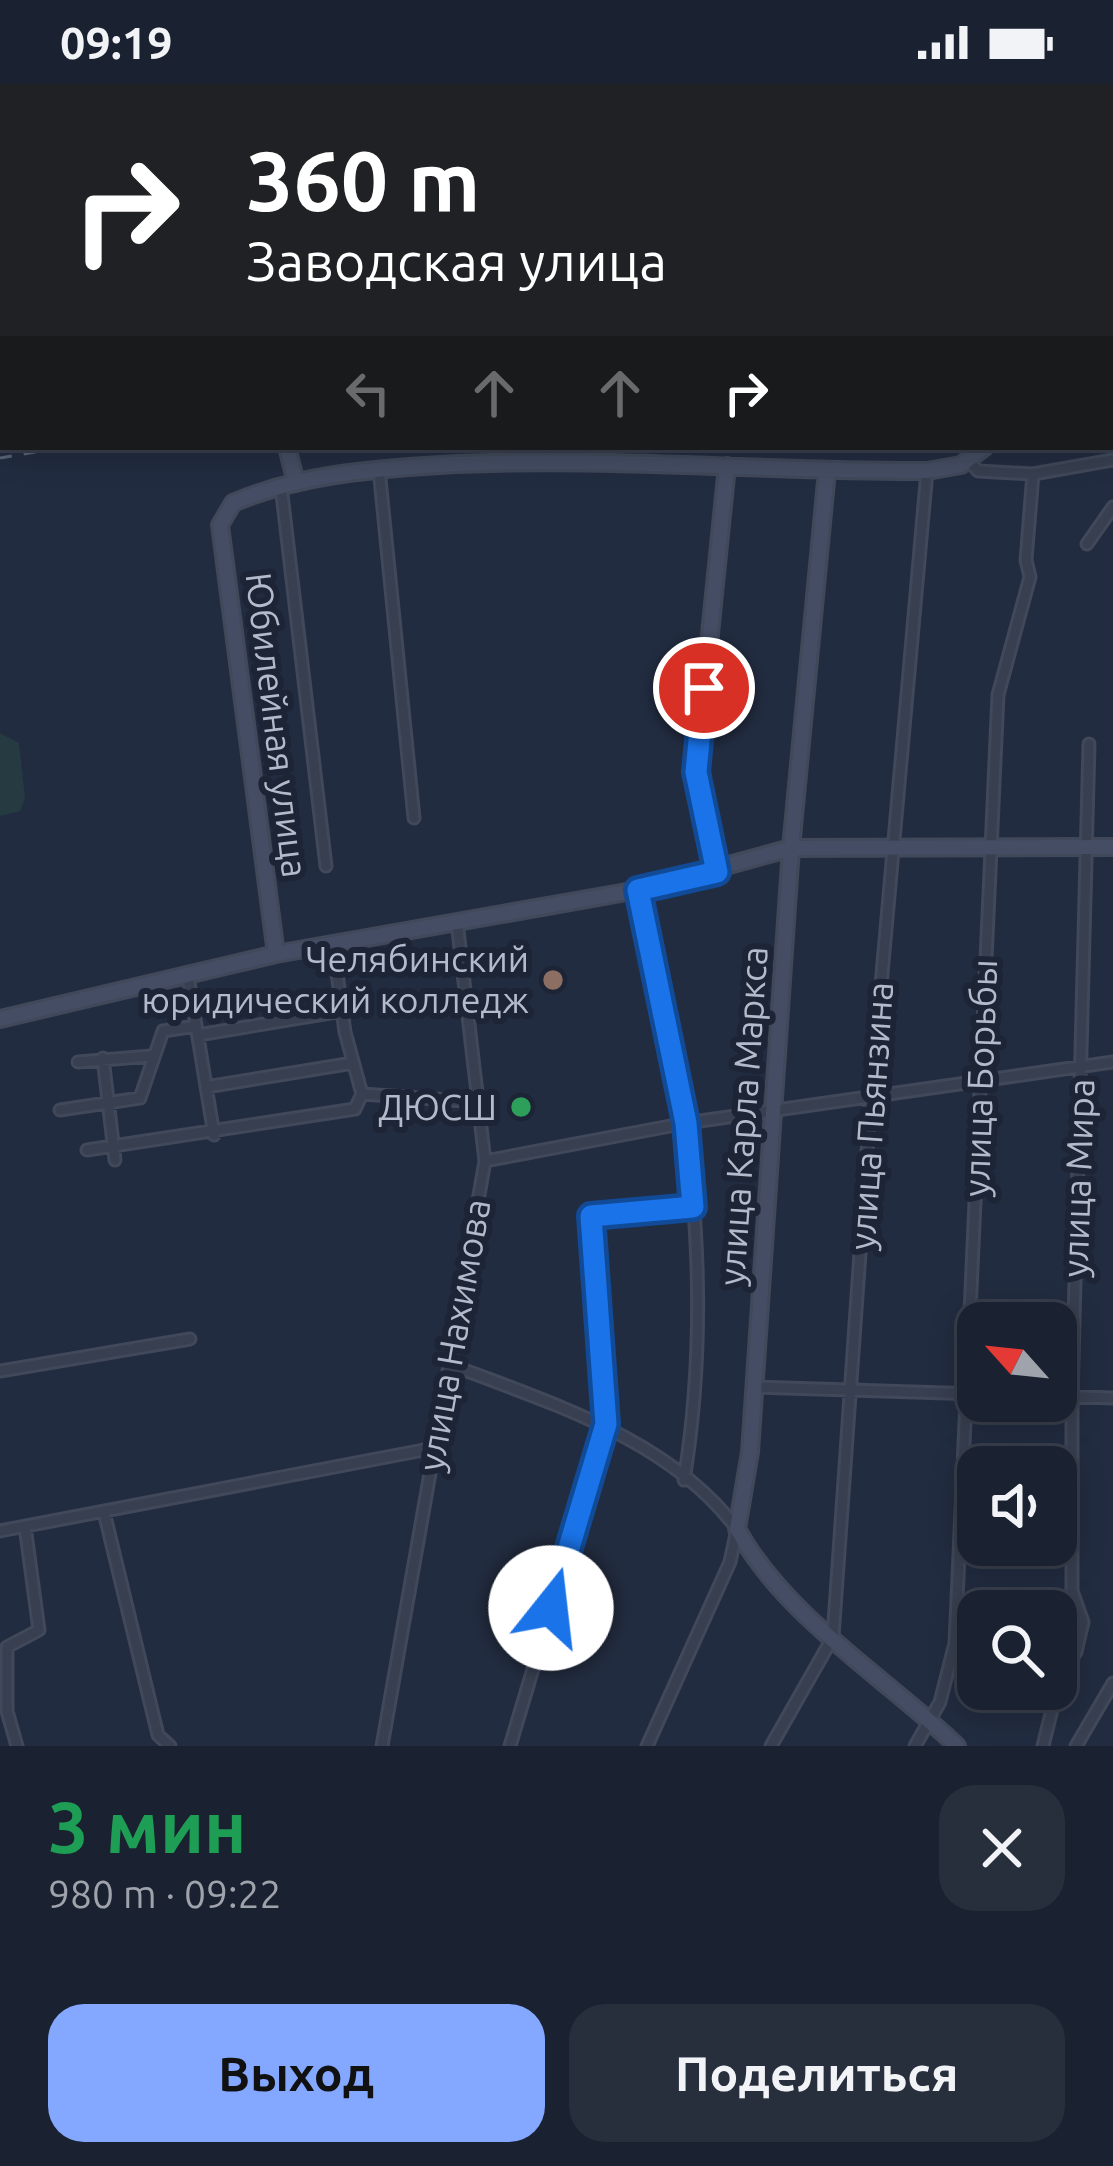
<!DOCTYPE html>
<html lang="ru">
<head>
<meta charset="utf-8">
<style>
	body { margin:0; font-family:Ubuntu,sans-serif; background:#272e3c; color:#f1f3f6; height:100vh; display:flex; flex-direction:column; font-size:45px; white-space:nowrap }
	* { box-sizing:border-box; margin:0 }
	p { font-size:39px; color:#9fa3ab }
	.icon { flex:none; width:66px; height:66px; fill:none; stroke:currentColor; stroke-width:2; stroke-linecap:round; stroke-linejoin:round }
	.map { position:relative; height:1662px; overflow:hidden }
	.drawer { display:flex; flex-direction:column; background:#1a2130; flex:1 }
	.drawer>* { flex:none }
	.guide { position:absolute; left:0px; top:0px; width:1113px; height:366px; box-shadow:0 6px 30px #0003,0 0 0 3px #383e4c; background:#202124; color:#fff; overflow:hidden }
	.needle { width:78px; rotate:297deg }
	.controls { position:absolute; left:957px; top:1218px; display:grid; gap:24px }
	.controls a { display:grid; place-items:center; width:120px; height:120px; border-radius:24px; background:#1a2130; box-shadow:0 6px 30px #0003,0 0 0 3px #383e4c; font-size:60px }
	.pin { position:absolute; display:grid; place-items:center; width:102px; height:102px; color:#fff; margin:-51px; border:6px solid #fff; border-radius:50%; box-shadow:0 3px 12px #0007 }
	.me { position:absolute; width:132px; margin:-66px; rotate:16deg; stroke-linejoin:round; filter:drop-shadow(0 0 9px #0008) }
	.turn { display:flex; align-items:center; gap:42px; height:252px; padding:0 48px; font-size:54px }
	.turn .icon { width:156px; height:156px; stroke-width:2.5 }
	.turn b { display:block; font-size:84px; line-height:102px }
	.lanes { display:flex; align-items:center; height:114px; padding:0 48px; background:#0003; justify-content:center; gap:60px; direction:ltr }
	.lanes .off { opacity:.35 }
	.round { display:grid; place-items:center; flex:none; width:126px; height:126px; border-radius:36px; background:#272e3c }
	.overview { display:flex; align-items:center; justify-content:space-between; height:204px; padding:0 48px }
	h1 { font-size:72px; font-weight:700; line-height:90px; color:#1e9e55 }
	.button { display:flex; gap:24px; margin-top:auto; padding:24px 48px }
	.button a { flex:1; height:138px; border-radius:36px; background:#84a7ff; color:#111; font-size:48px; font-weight:700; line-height:138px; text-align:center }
	.button a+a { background:#272e3c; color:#f1f3f6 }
	.status { display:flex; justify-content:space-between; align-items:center; height:84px; padding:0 60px; background:#1a2130; direction:ltr }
	.status svg { height:33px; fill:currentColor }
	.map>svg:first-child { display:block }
	.green { fill:#253b41 }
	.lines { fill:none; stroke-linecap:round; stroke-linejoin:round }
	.street-casing { stroke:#404859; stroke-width:15 }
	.secondary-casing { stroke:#404859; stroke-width:20 }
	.street { stroke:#373f50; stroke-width:9 }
	.secondary { stroke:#444d63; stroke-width:14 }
	.rail { stroke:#586277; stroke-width:3; stroke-dasharray:12 12; stroke-linecap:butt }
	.route-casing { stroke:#114b97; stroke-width:30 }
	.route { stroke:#1a73e8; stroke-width:21 }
	.education-dot { fill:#8d6e63; stroke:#1c2435; stroke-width:4.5 }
	.leisure-dot { fill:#2e9e5b; stroke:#1c2435; stroke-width:4.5 }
	.labels { text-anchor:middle; stroke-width:12; stroke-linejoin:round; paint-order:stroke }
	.street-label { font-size:36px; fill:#b3bacb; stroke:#1c2435 }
	.poi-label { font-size:36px; fill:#b3bacb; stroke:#1c2435; text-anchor:end }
</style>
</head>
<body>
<div class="status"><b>09:19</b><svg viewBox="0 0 49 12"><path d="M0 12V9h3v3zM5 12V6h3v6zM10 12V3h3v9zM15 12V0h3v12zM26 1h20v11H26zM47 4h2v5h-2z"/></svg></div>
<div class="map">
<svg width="1113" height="1662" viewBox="0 0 1113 1662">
	<rect width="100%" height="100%" fill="#222c40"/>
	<path class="green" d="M0 649 19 659 25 714 20 727 0 732Z"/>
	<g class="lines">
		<defs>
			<path id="street" d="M355 0 357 3
				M567 0V3
				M161 3 169 0
				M639 3 653 0
				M0 293 3 292
				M379 385 414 734
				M1033 390 1113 376
				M281 402 326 782
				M1087 460 1113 423
				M638 806C688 997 716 1200 684 1396
				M333 860 345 948 362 1010
				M188 892 214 1051
				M198 951 342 927
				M103 974 115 1076
				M78 978 151 972
				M206 1003 353 979
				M60 1026 140 1014 163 947 196 942
				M87 1066 355 1025 362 1010 478 1018
				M485 1077 686 1039 1113 978
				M449 1280C549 1319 669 1354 737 1445L730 1478 647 1662
				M0 1287 190 1255
				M753 1303 978 1310
				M1056 1312 1113 1314
				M104 1428 158 1651 170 1662
				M0 1447 434 1364
				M17 1662 7 1627V1563L39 1546 25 1442
				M382 1662 485 1077 457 838
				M510 1662 606 1340 591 1132 693 1123
				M771 1662 833 1553 871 1013 927 387
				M915 1662 940 1618 955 1559 998 611 1030 493 1026 476 1033 390 978 387 969 377
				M1043 1662 1060 1593 1076 1568 1083 1538 1072 1507V1313L1089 660
				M1076 1662 1113 1599"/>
			<path id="secondary" d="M130 0 131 3
				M1110 227 1113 224
				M287 363 296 399
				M827 387 791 764 750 1368 737 1445C785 1533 885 1593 957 1662
				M717 788 696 688 727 382
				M276 870 220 441 233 419C297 391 372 385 440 381 603 372 765 388 927 387L961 381 985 363
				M0 935 276 870 638 806 791 764 1113 763"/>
		</defs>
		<use href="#street" class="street-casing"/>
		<use href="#secondary" class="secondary-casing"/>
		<use href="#street" class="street"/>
		<use href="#secondary" class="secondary"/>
		<path class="rail" d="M1110 45 1113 44
			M0 243H3
			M0 374 64 363"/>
	</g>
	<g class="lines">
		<defs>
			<path id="route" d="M551 1524 606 1340 591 1132 693 1123 686 1039 638 806 717 788 696 688 704 604"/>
		</defs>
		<use href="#route" class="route-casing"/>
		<use href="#route" class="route"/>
	</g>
	<circle class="education-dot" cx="553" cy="896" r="12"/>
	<circle class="leisure-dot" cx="521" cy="1023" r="12"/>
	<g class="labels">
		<g class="street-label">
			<text transform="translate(277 641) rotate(83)" y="13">Юбилейная улица</text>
			<text transform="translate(980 994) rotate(-88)" y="13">улица Борьбы</text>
			<text transform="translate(743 1032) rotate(-86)" y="13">улица Карла Маркса</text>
			<text transform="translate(871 1032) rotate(-86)" y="13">улица Пьянзина</text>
			<text transform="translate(1078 1094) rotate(-88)" y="13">улица Мира</text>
			<text transform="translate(454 1251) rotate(-80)" y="13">улица Нахимова</text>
		</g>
		<g class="poi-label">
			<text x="529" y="888">Челябинский<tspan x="529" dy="41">юридический колледж</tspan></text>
			<text x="497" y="1036">ДЮСШ</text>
		</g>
	</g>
</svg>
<div class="controls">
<a><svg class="needle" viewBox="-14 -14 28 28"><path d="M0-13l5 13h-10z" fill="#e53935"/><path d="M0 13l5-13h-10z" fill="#9fa3ab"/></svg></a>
<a><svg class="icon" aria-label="sound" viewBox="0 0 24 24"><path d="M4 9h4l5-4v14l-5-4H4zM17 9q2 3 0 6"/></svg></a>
<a><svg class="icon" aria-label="search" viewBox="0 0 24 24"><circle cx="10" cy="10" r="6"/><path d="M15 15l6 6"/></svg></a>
</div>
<div class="pin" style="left:704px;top:604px;background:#d93025"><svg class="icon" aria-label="arrive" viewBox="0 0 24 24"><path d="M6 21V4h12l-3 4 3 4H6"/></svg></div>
<svg class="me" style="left:551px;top:1524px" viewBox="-20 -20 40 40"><circle r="19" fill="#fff"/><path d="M0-13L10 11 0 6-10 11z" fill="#1a73e8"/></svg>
<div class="guide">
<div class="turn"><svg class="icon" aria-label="right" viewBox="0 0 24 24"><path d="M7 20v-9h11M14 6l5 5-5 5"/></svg><div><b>360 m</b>Заводская улица</div></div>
<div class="lanes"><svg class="icon off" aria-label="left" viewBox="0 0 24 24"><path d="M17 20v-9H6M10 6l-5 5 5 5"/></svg><svg class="icon off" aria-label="ahead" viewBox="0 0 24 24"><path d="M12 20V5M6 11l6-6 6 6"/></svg><svg class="icon off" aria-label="ahead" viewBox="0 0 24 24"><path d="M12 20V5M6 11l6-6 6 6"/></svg><svg class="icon" aria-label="right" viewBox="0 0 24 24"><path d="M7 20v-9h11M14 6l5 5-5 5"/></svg></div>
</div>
</div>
<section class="drawer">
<div class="overview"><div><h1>3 мин</h1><p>980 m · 09:22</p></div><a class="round"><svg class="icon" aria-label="close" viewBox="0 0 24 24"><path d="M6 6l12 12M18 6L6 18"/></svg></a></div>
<div class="button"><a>Выход</a><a>Поделиться</a></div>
</section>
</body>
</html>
